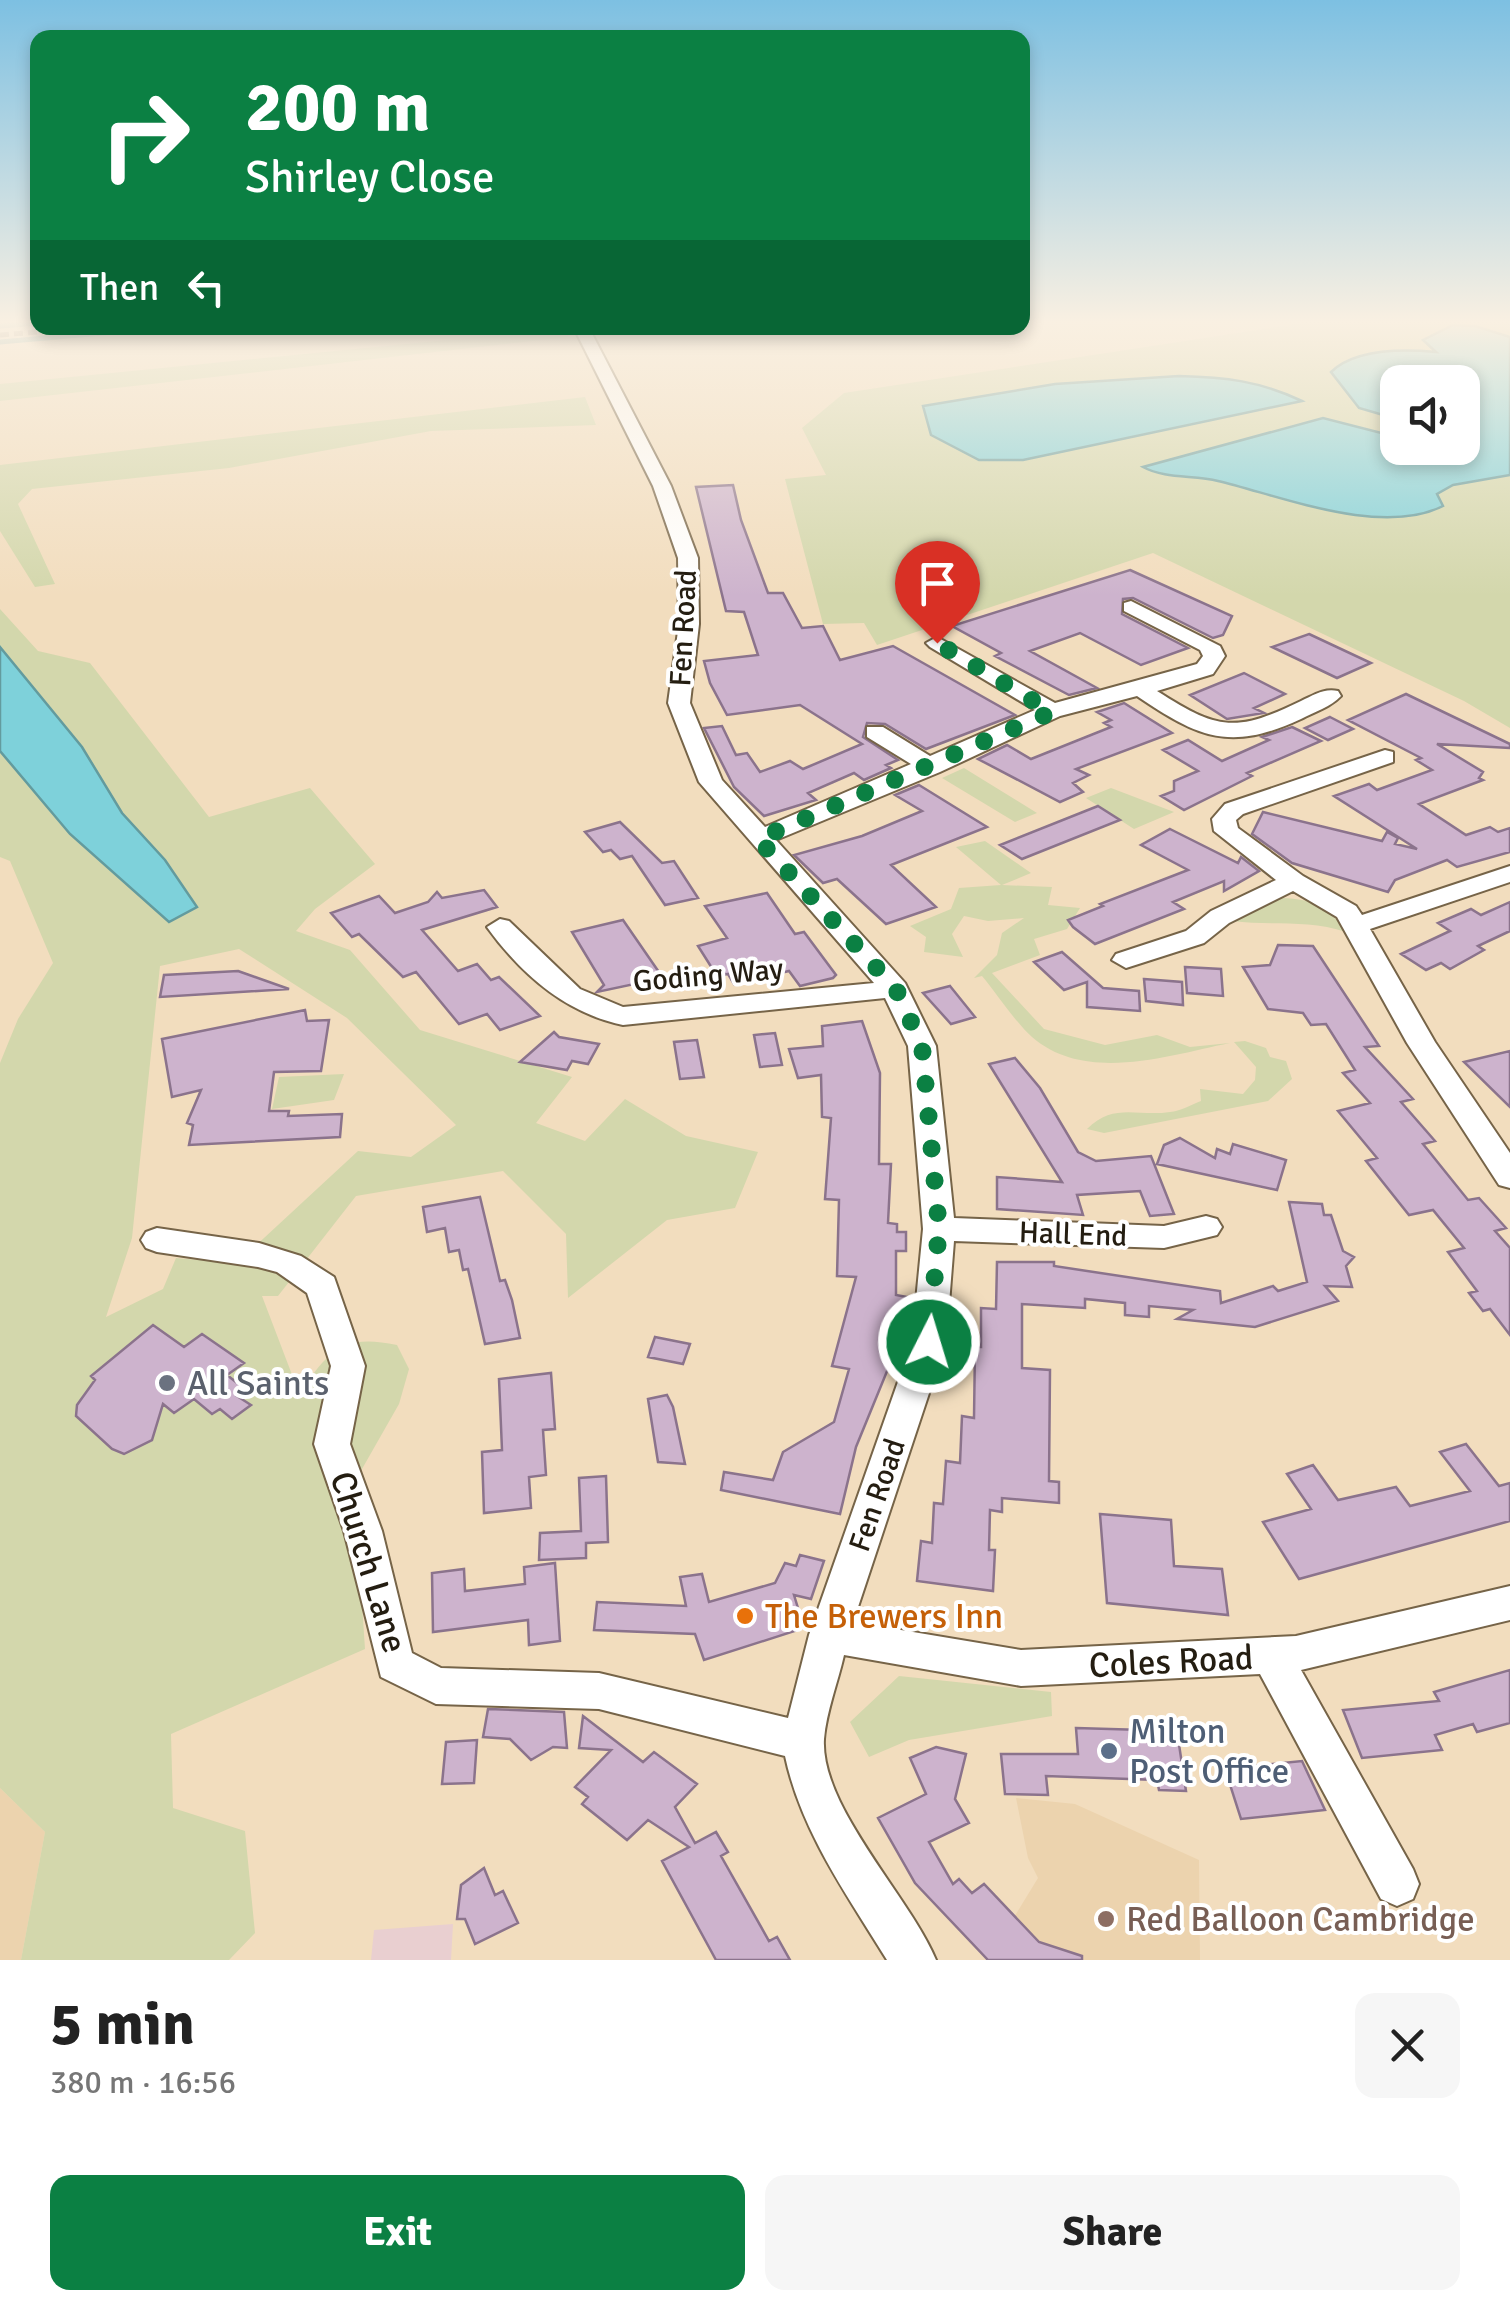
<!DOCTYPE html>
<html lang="en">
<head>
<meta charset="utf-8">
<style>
	body { margin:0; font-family:Signika,sans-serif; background:#f6f6f6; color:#222; height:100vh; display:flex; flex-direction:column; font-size:38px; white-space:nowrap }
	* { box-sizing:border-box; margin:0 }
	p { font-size:32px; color:#767676 }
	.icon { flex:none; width:55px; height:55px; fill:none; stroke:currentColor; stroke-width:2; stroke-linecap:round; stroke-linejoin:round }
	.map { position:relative; height:1960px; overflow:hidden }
	.drawer { display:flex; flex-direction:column; background:#fff; flex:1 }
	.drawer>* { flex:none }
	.top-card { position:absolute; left:30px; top:30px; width:1000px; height:305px; border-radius:20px; box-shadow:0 5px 15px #0003; background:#0b8043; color:#fff; overflow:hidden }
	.controls { position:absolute; left:1380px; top:365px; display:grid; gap:20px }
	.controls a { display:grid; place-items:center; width:100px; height:100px; border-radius:20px; background:#fff; box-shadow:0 5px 15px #0003; font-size:50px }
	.pin { position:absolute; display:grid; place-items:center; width:85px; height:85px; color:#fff; margin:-102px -42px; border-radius:50% 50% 50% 0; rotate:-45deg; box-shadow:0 0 10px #0007 }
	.pin .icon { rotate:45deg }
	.me { position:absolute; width:110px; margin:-55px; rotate:5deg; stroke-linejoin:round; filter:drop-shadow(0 0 8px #0008) }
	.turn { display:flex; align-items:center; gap:35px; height:210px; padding:0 50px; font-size:45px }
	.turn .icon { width:130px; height:130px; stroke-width:2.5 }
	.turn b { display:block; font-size:70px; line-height:85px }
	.then { display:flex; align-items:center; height:95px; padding:0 50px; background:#0003; gap:20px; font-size:38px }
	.round { display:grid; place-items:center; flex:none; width:105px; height:105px; border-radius:20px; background:#f6f6f6 }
	.overview { display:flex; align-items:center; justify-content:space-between; height:170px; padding:0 50px }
	h1 { font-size:60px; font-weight:800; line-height:75px }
	.action { display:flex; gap:20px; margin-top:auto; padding:20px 50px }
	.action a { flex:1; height:115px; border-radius:20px; background:#0b8043; color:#fff; font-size:40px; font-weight:800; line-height:115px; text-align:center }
	.action a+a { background:#f6f6f6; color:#222 }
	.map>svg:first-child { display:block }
	.built { fill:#ecd3ae }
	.industrial { fill:#e9cfd0 }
	.green { fill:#d3d7ac; fill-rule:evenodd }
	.water { fill:#7ed1da; stroke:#639b9e; stroke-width:2.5 }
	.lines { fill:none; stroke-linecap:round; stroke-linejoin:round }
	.stream { stroke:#639b9e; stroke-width:5 }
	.building { fill:#cdb3cd; stroke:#8b738c; stroke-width:2.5 }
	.street-casing { stroke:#766448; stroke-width:4 }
	.street { fill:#fff; fill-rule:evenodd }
	.rail { stroke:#786b57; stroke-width:5; stroke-dasharray:9 5; stroke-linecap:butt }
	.route { stroke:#0b8043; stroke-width:18; stroke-dasharray:0 32.4 }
	.worship-dot { fill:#6b7280; stroke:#fff; stroke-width:4 }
	.food-dot { fill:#e8710a; stroke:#fff; stroke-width:4 }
	.service-dot { fill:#5c6f8a; stroke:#fff; stroke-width:4 }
	.education-dot { fill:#8d6e63; stroke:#fff; stroke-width:4 }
	.labels { text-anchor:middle; stroke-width:8; stroke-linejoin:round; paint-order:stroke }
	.street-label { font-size:30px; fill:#241d11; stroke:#fff }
	.near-worship-label { font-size:35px; fill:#5b616d; stroke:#fff; text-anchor:start }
	.near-street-label { font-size:35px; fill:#241d11; stroke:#fff }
	.near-food-label { font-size:35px; fill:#c56008; stroke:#fff; text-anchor:start }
	.near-service-label { font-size:35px; fill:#4e5e75; stroke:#fff; text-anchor:start }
	.near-education-label { font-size:35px; fill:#785e54; stroke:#fff; text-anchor:start }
</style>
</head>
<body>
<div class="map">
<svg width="1510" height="1960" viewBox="0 0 1510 1960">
	<rect width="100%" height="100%" fill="#f2ddbe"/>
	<path class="built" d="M0 1788 45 1832 21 1960H0Z
		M1016 1798 1075 1804 1199 1860 1200 1960H988L1038 1878 1028 1858Z"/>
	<path class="industrial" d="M453 1924 451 1960H371L374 1930Z"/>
	<path class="green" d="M1316 321H1510V728L1464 701 1153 553 877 645 864 623 823 624 785 479 826 475 802 428 844 393ZM1398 382H1462V448H1398Z
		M568 328V337L0 401V384Z
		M585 397 596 425 431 431 229 468 32 489 18 504 55 584 35 587 0 531V465Z
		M0 609 38 651 90 663 209 817 310 788 375 864 315 909 296 931 350 950 420 1030 572 1077 536 1123 585 1141 625 1099 686 1136 758 1152 735 1208 667 1220 568 1298 566 1234 503 1171 356 1196 278 1296H262L299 1393C329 1352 341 1333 397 1345L409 1369 399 1404 354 1483 365 1649 171 1734 173 1808 245 1831 255 1933 229 1960H21L45 1832 0 1788V1063L18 1019 53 963 10 861 0 857ZM239 949 347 1018 456 1125 411 1157 358 1151 237 1263 176 1258 163 1289 106 1317 132 1238 160 966Z
		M964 768 1037 813 1015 822 942 778Z
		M1111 788 1174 812 1134 829 1086 798Z
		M985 841 1031 873 1002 885 1052 887 1048 905 1080 908 1067 929 1034 939 1040 955 992 973 1044 1029 1105 1045 1157 1035 1190 1047 1230 1043C1170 1055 1086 1084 1032 1037 1016 1023 997 994 982 976L974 978 997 955 1002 933 1024 918 988 921 964 916 952 934 963 957 924 952 926 937 910 926 951 909 959 888 1001 885 956 847Z
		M1276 898C1309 898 1328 904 1346 932 1308 919 1271 926 1232 921Z
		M1245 1041 1266 1048 1270 1057 1286 1061 1292 1079 1268 1101 1104 1133 1087 1129C1114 1102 1137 1117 1170 1112 1180 1111 1191 1105 1201 1101L1200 1089 1243 1094 1255 1080 1256 1067 1234 1042Z
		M344 1074 334 1100 272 1109 279 1077Z
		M899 1676 1051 1692 1052 1716 909 1740 869 1757 850 1722Z"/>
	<path class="water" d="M1453 325 1475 326 1510 337V475L1453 485 1437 494 1443 506C1381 537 1281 496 1218 481 1193 475 1165 479 1143 467L1323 418 1397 437 1398 448H1462V382H1398L1397 419 1359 408 1331 372C1356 348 1403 349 1436 352L1423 340Z
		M1179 376C1225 377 1260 381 1302 401L1023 460H979L931 435 923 406 1055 384Z
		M0 647 82 747 122 813 165 860 197 907 169 922 70 834 0 751Z"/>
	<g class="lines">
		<path class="stream" d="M0 326 38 323
			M0 342 160 328"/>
	</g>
	<path class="building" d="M733 485 741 520 768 593H783L802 628 823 626 840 660 893 646 1015 715 926 749 885 724 867 723 863 737 898 760 886 765 891 768 864 780 854 773 808 793 816 800 764 816 734 787 704 728 722 726 736 755 747 753 760 772 790 761 803 769 862 744 800 705 727 715 710 683 704 661 758 655 744 612 726 611 696 487Z
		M1130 570 1232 616 1223 635 1213 638 1133 598 1123 599 1122 614 1188 648 1141 665 1080 633 1030 651 1097 688 1069 695 995 656 1001 653 952 626Z
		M1309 634 1371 663 1337 678 1272 647Z
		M1244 673 1285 694 1254 708 1264 713 1227 719 1190 695Z
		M1406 694 1510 744V748L1437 744 1483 772 1479 778 1483 780 1419 804 1466 835 1490 827 1498 832 1510 828V852L1457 867 1447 860 1395 880 1388 892 1292 863 1252 834 1263 812 1382 841 1387 832 1398 838 1395 844 1417 849 1334 796 1369 784 1377 790 1432 770 1416 760 1421 758 1348 720Z
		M1124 703 1172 733 1076 769 1089 775 1073 783 1083 792 1060 802 978 759 1007 745 1031 759 1111 727 1104 723 1111 720 1097 712Z
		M1330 717 1353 729 1328 740 1305 728Z
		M1292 727 1321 741 1247 773 1252 776 1184 810 1161 796 1174 791V781L1198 771 1163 750 1188 740 1222 761 1269 740 1262 737Z
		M919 785 987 827 891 865 936 907 886 924 837 879 823 883 794 855 862 836 922 811 895 795Z
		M1098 806 1120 820 1022 859 1000 845Z
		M620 822 662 863 674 861 698 898 665 905 632 856 620 859 611 850 603 852 585 832Z
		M1170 829 1238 863 1241 857 1259 871 1224 891V881L1173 902 1184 909 1095 944 1073 927 1068 920 1103 906 1100 904 1188 870 1141 845Z
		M484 890 497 907 422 930 458 971 477 964 491 980 499 977 540 1016 500 1030 487 1014 459 1024 416 972 403 977 359 934 352 937 331 913 379 896 395 913 428 902 437 892 442 898Z
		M767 893 795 934 804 932 836 975 833 978 800 986 789 971 734 984 728 974 717 976 698 946 727 938 705 906Z
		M1510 902V931L1478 946 1484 950 1450 969 1441 963 1426 970 1401 954 1450 931 1438 923 1471 909 1481 915Z
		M623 920 663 978 597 992 604 985 572 932Z
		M1278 945 1313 946 1379 1046 1365 1047 1413 1099 1401 1102 1435 1141 1423 1144 1468 1200 1479 1198 1506 1228 1495 1231 1510 1248V1335L1490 1309 1483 1311 1469 1293 1477 1291 1448 1252 1464 1248 1433 1210 1409 1215 1366 1161 1377 1158 1338 1111 1370 1103 1343 1073 1355 1070 1326 1024 1311 1025 1303 1013 1268 1009 1243 967 1270 965Z
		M1062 952 1103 988 1139 991 1140 1011 1087 1007V982L1064 990 1034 962Z
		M1185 967 1221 969 1223 996 1187 993Z
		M238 971 289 989 160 997 164 975Z
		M1144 979 1182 982 1183 1005 1146 1001Z
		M950 986 975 1017 951 1024 923 993Z
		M305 1010 307 1021 329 1020 321 1071 274 1072 269 1111H289L288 1116 342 1114 340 1137 189 1145 193 1125 187 1123 201 1090 172 1097 162 1039Z
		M862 1021 880 1073 879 1164H891L888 1223 897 1224V1232H906V1251H896V1295L907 1297 896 1359H892L856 1447 840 1514 721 1490 724 1472 773 1480 783 1452 834 1422 849 1369 832 1366 856 1277 837 1276 839 1200 825 1199 831 1118 822 1117 821 1075 798 1078 789 1049 823 1046 822 1026Z
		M554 1032 559 1037 599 1044 588 1064 572 1061 567 1070 520 1062Z
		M775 1033 782 1065 760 1067 754 1035Z
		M697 1040 704 1077 680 1079 674 1042Z
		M1510 1051V1107L1464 1062Z
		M1015 1058 1040 1088 1078 1152 1096 1161 1151 1156 1174 1214 1150 1216 1140 1191 1077 1195 1083 1215 997 1209V1177L1062 1182 989 1064Z
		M1180 1138 1215 1158 1217 1149 1230 1154 1233 1144 1286 1160 1277 1190 1157 1164 1164 1145Z
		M480 1197 500 1281 505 1280 512 1300 520 1338 485 1344 468 1269 463 1270 459 1250 449 1252 445 1228 427 1232 423 1207Z
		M1289 1202 1322 1204 1324 1215H1331L1343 1251 1354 1257 1346 1266 1352 1287 1325 1286 1338 1301 1255 1327 1177 1319 1193 1310 1149 1306V1317L1125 1315V1303L1085 1299V1308L1022 1304V1368L1050 1370 1049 1481 1059 1482V1503L1002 1498V1512L990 1510 989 1550H995L993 1591 917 1581 921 1541 932 1543 934 1503 943 1504 946 1461 960 1463 962 1416 974 1418 975 1347H981V1308L996 1309 997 1262H1054V1266L1220 1291 1221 1303 1273 1286 1278 1291 1307 1282Z
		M153 1325 184 1347 202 1334 244 1363 227 1375 246 1390 237 1396 251 1405 232 1419 220 1409 212 1414 194 1399 174 1413 163 1404 152 1440 124 1454 112 1449 76 1416 77 1405 95 1380 91 1376Z
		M655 1337 690 1344 683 1364 648 1357Z
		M551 1373 555 1429 543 1430 546 1475 529 1477 531 1508 484 1513 482 1452 502 1450 499 1379Z
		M667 1395 673 1407 685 1464 658 1462 648 1399Z
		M1466 1444 1499 1486 1510 1483V1521L1299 1579 1263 1522 1311 1509 1287 1474 1313 1465 1338 1500 1396 1487 1410 1506 1470 1491 1440 1452Z
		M606 1476 608 1542 586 1543V1558L539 1560 540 1533 581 1531 579 1478Z
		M1100 1514 1171 1520 1174 1566 1222 1569 1228 1615 1107 1603Z
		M800 1555 824 1561 811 1599 794 1595 804 1628 704 1660 695 1634 594 1630 597 1602 686 1606 680 1577 702 1574 709 1602 775 1583 785 1563 796 1566Z
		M555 1563 560 1641 529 1645 528 1620 433 1632 432 1573 464 1569 465 1591 525 1584 524 1567Z
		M1510 1670V1723L1477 1732 1473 1724 1435 1735 1442 1750 1362 1758 1343 1710 1439 1701 1434 1692Z
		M488 1709 564 1712 567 1748 553 1747 531 1760 510 1739 483 1737Z
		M583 1716 643 1762 654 1752 697 1784 675 1807 695 1843 716 1832 728 1852 721 1856 769 1941 777 1937 790 1960H716L662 1861 689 1847 648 1820 627 1840 582 1804 588 1797 575 1787 611 1750 579 1748Z
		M1076 1728 1177 1731 1186 1791 1159 1790 1157 1780 1046 1776 1048 1795 1005 1794 1001 1754H1078Z
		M477 1740 474 1783 442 1784 446 1742Z
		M936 1747 966 1754 955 1799 969 1823 929 1842 953 1884 959 1879 972 1893 984 1884 1039 1942 1082 1956V1960H988L915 1883 878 1818 926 1794 910 1758Z
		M1302 1761 1325 1810 1241 1819 1225 1769Z
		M484 1868 495 1895 503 1891 518 1923 475 1944 465 1919H457L461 1885Z"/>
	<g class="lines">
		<defs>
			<path id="street" d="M574 328H589L671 486 698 558 699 624 690 703 722 780 765 827 911 764 867 737V727H883L930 756 1035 710 930 647 926 643 937 637 1055 703 1197 664 1203 656 1200 650 1124 611V603L1131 601 1220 646 1225 656 1213 674 1157 691C1218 730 1235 733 1301 701 1314 695 1324 688 1338 691L1341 696C1331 707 1314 712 1301 719 1230 752 1199 738 1137 696L1060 716 940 772 776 840 905 983 936 1046 954 1218 1164 1226 1206 1216 1217 1219 1222 1227 1217 1235 1164 1248 954 1241 946 1342 853 1622 1021 1650 1296 1636 1510 1586V1620L1301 1670 1413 1869 1419 1884 1413 1899 1397 1906 1381 1899 1260 1674 1021 1686 844 1655C838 1682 826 1712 824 1739 820 1807 910 1897 936 1960H887C847 1895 801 1831 785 1756L599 1709 436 1704 381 1677 344 1531 314 1444 331 1366 307 1293 277 1272 258 1267 157 1252 146 1248 141 1240 146 1232 157 1228 259 1243 301 1256 334 1277 365 1366 350 1444 382 1531 412 1653 441 1668 599 1673 788 1718 809 1635 912 1342 923 1229 908 1046 885 998 623 1025C565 1013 521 974 487 927L500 919 509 921 580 989 623 1007 874 983 699 782 668 703 679 624 678 558 653 486Z
				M1385 750 1393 752V762L1243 814 1236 820 1238 828 1303 876 1356 906 1362 915 1510 866V882L1370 929 1435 1042 1510 1153V1188L1499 1185 1407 1043 1337 917 1293 891 1229 923 1204 943 1126 968 1112 960 1116 954 1186 931 1211 911 1276 880 1214 831 1212 819 1225 804Z"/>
		</defs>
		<use href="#street" class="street-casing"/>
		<use href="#street" class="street"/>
		<path class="rail" d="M0 335 86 328"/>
	</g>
	<linearGradient id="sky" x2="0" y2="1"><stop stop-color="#7dc0e2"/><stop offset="0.54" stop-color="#f9f0e2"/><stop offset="1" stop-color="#f9f0e2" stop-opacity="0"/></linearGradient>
	<rect width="1510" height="596" fill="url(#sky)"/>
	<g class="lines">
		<path class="route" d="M929 1342 939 1228 922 1046 896 989 758 839 1052 712 937 643"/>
	</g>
	<circle class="worship-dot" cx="167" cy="1383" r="10"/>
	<circle class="food-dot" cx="745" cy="1616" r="10"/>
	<circle class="service-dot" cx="1109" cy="1751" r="10"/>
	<circle class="education-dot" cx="1106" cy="1919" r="10"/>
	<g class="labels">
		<g class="street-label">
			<text transform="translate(683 628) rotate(-87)" y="10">Fen Road</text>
			<text transform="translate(708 975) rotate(-5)" y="10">Goding Way</text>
			<text transform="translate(1073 1234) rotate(2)" y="10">Hall End</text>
			<text transform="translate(877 1495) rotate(-71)" y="10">Fen Road</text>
		</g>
		<g class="near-worship-label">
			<text x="187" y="1395">All Saints</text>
		</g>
		<g class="near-street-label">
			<text transform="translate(369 1562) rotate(73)" y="12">Church Lane</text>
			<text transform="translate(1171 1661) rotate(-3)" y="12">Coles Road</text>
		</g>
		<g class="near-food-label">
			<text x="765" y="1628">The Brewers Inn</text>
		</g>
		<g class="near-service-label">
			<text x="1129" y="1743">Milton<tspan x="1129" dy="40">Post Office</tspan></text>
		</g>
		<g class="near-education-label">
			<text x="1126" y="1931">Red Balloon Cambridge</text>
		</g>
	</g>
</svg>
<div class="controls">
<a><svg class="icon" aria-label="sound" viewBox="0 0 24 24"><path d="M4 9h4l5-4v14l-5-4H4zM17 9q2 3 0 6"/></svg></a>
</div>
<div class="pin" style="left:937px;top:643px;background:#d93025"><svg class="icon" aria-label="arrive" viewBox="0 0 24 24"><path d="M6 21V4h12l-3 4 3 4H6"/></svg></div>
<svg class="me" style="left:929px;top:1342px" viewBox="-20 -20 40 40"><circle r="17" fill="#0b8043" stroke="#fff" stroke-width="3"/><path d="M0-11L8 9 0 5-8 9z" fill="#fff"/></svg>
<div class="top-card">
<div class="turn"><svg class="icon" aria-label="right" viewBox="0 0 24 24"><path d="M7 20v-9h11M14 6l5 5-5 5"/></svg><div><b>200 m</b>Shirley Close</div></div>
<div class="then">Then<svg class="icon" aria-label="left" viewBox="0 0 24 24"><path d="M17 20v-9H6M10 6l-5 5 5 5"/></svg></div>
</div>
</div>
<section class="drawer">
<div class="overview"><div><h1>5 min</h1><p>380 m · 16:56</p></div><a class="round"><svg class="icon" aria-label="close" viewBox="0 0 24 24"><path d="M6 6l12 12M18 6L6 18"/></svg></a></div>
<div class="action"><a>Exit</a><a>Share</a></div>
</section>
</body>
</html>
